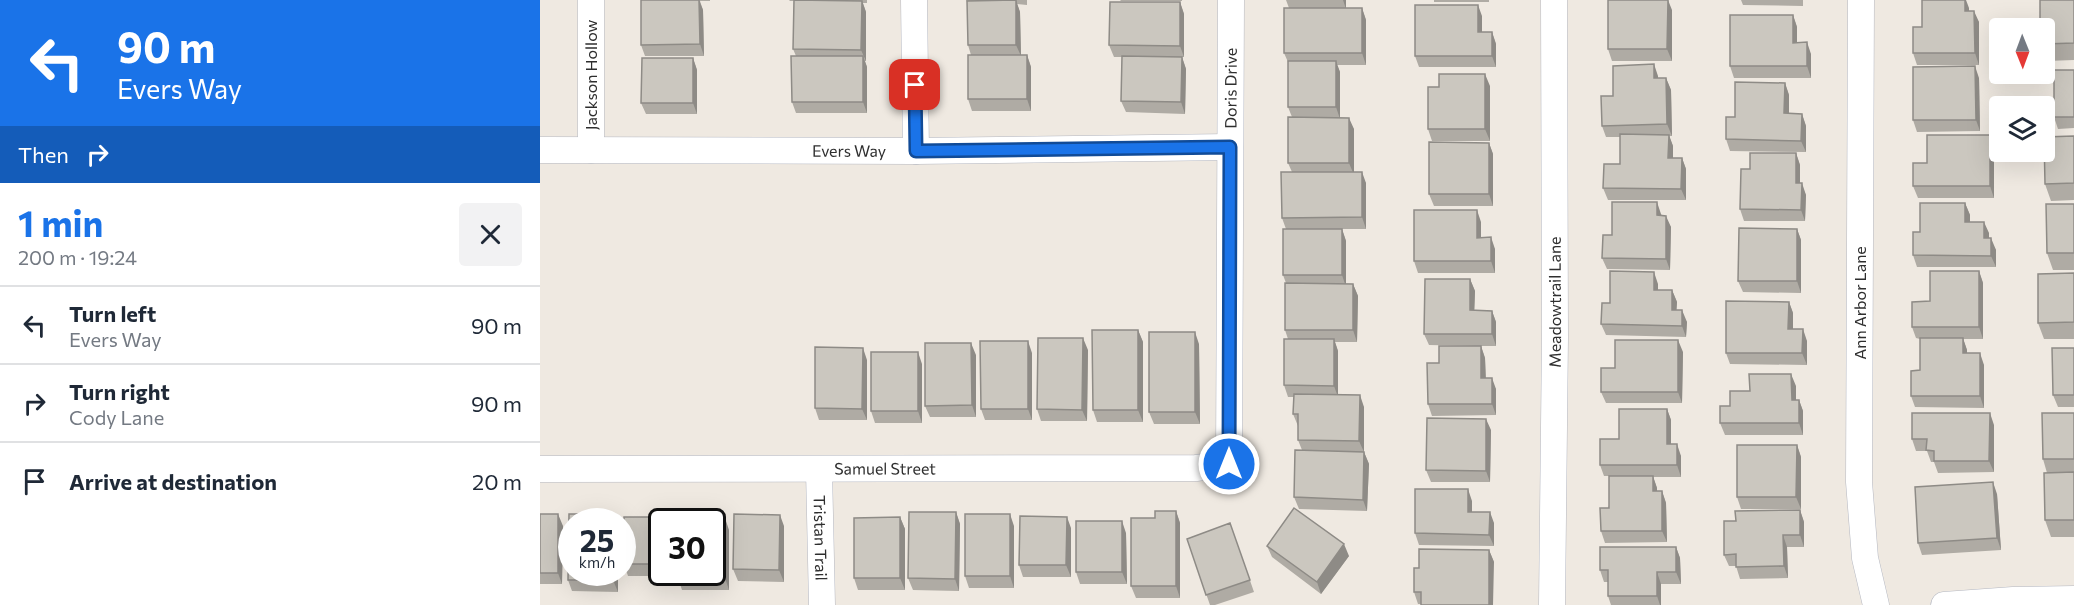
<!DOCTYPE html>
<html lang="en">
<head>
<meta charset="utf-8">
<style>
	body { margin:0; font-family:Commissioner,sans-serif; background:#f2f2f3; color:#1f2937; height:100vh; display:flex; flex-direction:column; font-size:22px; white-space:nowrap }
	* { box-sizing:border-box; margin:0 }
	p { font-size:20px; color:#747a83 }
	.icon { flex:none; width:33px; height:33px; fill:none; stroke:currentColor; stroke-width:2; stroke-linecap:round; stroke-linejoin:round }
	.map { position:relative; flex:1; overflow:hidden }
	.details { display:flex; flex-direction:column; background:#fff; width:540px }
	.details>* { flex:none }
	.top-card { background:#1a73e8; color:#fff; overflow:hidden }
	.needle { width:39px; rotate:179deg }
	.buttons { position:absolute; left:1449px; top:18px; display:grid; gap:12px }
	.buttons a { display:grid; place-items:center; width:66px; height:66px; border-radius:6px; background:#fff; box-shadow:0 6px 24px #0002; font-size:30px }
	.speed { position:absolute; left:18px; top:508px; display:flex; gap:12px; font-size:30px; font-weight:700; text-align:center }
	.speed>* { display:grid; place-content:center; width:78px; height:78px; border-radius:50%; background:#fff; box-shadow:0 6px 24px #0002; line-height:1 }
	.speed small { font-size:15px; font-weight:400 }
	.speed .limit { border:3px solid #111; border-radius:9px; background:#fff; color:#111 }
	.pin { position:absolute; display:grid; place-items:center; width:51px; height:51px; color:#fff; margin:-26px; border-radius:12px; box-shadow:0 3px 9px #0006 }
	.me { position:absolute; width:66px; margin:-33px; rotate:0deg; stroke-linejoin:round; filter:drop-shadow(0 0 4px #0008) }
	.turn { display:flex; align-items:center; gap:21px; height:126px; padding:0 18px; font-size:27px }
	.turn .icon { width:78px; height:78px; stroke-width:2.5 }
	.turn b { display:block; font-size:42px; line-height:51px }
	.then { display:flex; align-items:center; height:57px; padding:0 18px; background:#0003; gap:12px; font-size:22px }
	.round { display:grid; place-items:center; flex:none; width:63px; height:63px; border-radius:6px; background:#f2f2f3 }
	.head { display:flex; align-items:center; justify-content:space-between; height:102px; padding:0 18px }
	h1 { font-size:36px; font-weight:700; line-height:45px; color:#1a73e8 }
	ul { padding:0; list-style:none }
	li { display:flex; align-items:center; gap:18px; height:78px; padding:0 18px; border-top:2px solid #e0e1e3 }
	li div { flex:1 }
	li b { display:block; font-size:22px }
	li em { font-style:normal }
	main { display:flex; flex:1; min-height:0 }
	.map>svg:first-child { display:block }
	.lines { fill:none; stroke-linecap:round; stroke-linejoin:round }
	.minor-casing { stroke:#b4b7c1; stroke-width:27 }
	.minor { stroke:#fff; stroke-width:26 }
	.wall { fill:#afaba4 }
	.shaded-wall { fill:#8e8b86 }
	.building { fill:#cbc7bf; stroke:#8e8b86; stroke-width:1.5 }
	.route-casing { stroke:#114b97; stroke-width:15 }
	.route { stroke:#1a73e8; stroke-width:10 }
	.labels { text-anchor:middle; stroke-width:5; stroke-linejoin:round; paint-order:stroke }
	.street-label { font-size:16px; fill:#2e2e2e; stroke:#fff }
</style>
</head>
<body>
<main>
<section class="details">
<div class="top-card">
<div class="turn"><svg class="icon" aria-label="left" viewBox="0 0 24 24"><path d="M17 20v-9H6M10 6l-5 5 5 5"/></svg><div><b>90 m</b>Evers Way</div></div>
<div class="then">Then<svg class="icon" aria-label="right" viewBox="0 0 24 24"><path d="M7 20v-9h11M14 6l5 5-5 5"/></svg></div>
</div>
<div class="head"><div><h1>1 min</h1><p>200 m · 19:24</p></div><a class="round"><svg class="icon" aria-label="close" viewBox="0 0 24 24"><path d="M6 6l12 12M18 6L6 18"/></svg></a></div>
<ul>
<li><svg class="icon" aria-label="left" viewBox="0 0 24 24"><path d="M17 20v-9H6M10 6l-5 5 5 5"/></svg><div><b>Turn left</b><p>Evers Way</p></div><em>90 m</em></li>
<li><svg class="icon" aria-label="right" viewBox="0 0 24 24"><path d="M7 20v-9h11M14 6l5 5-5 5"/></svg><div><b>Turn right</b><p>Cody Lane</p></div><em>90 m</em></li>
<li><svg class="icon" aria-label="arrive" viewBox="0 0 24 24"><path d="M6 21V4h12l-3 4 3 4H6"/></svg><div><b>Arrive at destination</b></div><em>20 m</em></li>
</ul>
</section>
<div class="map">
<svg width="1534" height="605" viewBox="0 0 1534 605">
	<rect width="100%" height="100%" fill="#efe9e1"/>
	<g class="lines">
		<defs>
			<g id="minor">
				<path d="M374 0 376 151"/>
				<path d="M1321 0 1319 482 1325 558 1336 605"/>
				<path id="s1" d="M0 150 376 151 690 147"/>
				<path d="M51 150V0"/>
				<path id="s2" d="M0 469 656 468 689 464 691 0"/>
				<path id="s3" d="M279 470 282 605"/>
				<path id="s4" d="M1012 605 1015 337 1014 0"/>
				<path d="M1404 605 1473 600 1534 599"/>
			</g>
		</defs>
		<use href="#minor" class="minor-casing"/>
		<use href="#minor" class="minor"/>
	</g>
	<path class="wall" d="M101 0H170V1H160L163 10 164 56H105L101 45Z
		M249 0H327V3H323L326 12V61H325L327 67V113H256L252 102 256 56 253 49 254 1H250Z
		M426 0H487V5L477 4 480 12 481 55H487L491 67V111H432L428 99 431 55 428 45 427 2Z
		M580 0H642V1H581Z
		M746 0H806V8H822L826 20V65H797L800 72V118L814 129V172L826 183V229H781H802L806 241V284H813L818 296 817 342H795L798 351V395L824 407V452L829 464 827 511 759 509 754 497 762 450 758 440V426L753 414 754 397H748L744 385 748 339 745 330 746 283 743 275 746 229 742 218 752 172 748 163 752 117 748 107V62L744 53 749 8Z
		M894 0H949V2H894Z
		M1201 0H1263V6L1203 5Z
		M1534 0V60L1507 61 1504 54V28Z
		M640 2 644 14V57H642L646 69 645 114 586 112 581 101 582 57H574L569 45Z
		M1429 8V11L1439 22V65H1377L1373 53 1382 27Z
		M1132 10V61H1072L1068 49Z
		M1253 15 1257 27V43L1271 54V78H1194L1190 66Z
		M942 16V32H952L956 44V67H879L875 56Z
		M153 58 157 70V114H106L101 103Z
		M1534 70V128L1518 129 1514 117Z
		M1118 76V78H1126L1131 90 1132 136H1129L1133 146V158H1142L1146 169V200H1068L1063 188 1080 164V137H1066L1062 126 1073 96Z
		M1439 78 1440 131 1377 132 1373 120Z
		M1245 83 1249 95V113L1262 114 1266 126V152L1190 151 1186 139 1195 117Z
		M950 86V141H892L888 129 899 87Z
		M1450 135 1454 147V198H1378L1373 186 1387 163Z
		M1534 136V200L1511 201 1505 184Z
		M949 143 953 154V206H894L889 194Z
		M1256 153 1260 165V183L1266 195 1265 221H1204L1200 209 1210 169Z
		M1425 203 1430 215V222L1449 233V238L1456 250V267H1377L1373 255 1380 232Z
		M1534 204V270H1513L1507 253Z
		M1121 214 1131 227 1130 270 1067 269 1062 258 1072 235Z
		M941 222V238L955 249V273H878L874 261Z
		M1257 229 1261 240V293L1203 292 1198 281Z
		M1439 271 1443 283V339H1423L1427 350V353L1444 365V408L1375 407 1371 396 1380 370V339L1376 338 1372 327 1390 301Z
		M1534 273V339H1504L1498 323Z
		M930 279 935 291 934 310 952 311 956 322V346H941L945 358 946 378 956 389V415L892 416 888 404 899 363 935 346 889 345 884 334Z
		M1118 284V290H1132L1137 302 1136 310 1147 322 1146 337 1066 335 1061 324 1070 303Z
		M1249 302 1253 313V329L1267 341V365L1190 364 1186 353Z
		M598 330 603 342V422H557L553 410Z
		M659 344 660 424H614L609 412Z
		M1534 348V407H1518L1513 395Z
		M548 350 547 421H501L497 409Z
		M1143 352 1142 403H1066L1061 392 1075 368Z
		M492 353V420H445L441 409Z
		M436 355V417H390L385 406Z
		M327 360V420H279L275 408Z
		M382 364V423H335L331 411Z
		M1256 386V400H1259L1263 411V435H1185L1180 423 1190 406 1210 391Z
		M1127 409 1131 420V444L1141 456V477H1113L1117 488V491H1122L1126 503 1127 542 1065 543 1061 531 1078 476H1064L1060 465 1079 439Z
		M1534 413V537H1511L1505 520 1507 473 1503 459Z
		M1454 425V472L1398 473 1394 462H1391L1387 451H1376L1372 439Z
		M951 430 950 482H891L886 470Z
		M1257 445 1261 457V509H1201L1197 497Z
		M1457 494 1461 550 1382 555 1378 543Z
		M932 501V512L954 523V546L879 545 875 533Z
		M1260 510 1264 522V547H1247L1248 578 1200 579 1196 566H1189L1184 555 1196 521Z
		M636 511 640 523V598H596L591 586 615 518Z
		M416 512 420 524 419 591 373 590 368 578Z
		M0 514 23 526 22 584H0Z
		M84 517H130L132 522H122V573H134V576H88L84 564Z
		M360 517 365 529V590H318L314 578Z
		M690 523 714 592 675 605H670L647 539Z
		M244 526V582L198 581 193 569Z
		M474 526V588H429L425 576Z
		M531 528V577H483L479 565Z
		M189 530V590H142L138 578Z
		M586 533 587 584H540L536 572Z
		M727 546 809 556 781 594 732 557Z
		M1136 547 1140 558 1141 584H1121V605H1071L1068 596V582H1064L1060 570Z
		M949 550 954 562 881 604H878L874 592Z
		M32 573H78V592L32 591 28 580Z"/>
	<path class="shaded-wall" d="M159 0 163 10 164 56 160 44Z
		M476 0 480 12 481 56 476 45Z
		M803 0H806V9Z
		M1128 0 1132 10V61L1127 49Z
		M1425 0H1426L1429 8V22L1425 11Z
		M322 1 326 12V61L321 50Z
		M640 2 644 14V57L640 46Z
		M938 5 942 16V44L938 32Z
		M822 8 826 20V65L822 53Z
		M1434 11 1439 22V65L1435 53Z
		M1253 15 1257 27V54L1253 43Z
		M952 32 956 44V67L952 56Z
		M1267 42 1271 54V78L1267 66Z
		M487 55 491 67V111L487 99Z
		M323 56 327 67V113L323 102Z
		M642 57 646 69 645 114 641 102Z
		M153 58 157 70V114L153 103Z
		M796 61 800 72V119L796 107Z
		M1114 64 1118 76V90L1114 78Z
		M1435 66 1439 78 1440 131 1436 120Z
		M945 74 950 86V141L945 129Z
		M1126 78 1131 90 1132 136 1127 124Z
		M1245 83 1249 95V125L1244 113Z
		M1262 114 1266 126V152L1261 141Z
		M809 118 814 129V175L809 163Z
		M1129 135 1133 146V169L1128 158Z
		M1450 135 1454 147V198L1450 186Z
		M949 143 953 154V206L949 194Z
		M1256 153 1260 165V195L1256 183Z
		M1142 158 1146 169V200L1141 189Z
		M822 172 826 183V229L822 217Z
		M1262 183 1266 195 1265 221 1261 210Z
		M1117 202 1121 214V227L1117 215Z
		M1425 203 1430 215V233L1425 222Z
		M937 210 941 222V250L937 238Z
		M1126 216 1131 227 1130 270 1126 259Z
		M1444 222 1449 233V250L1444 238Z
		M802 229 806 241V287L802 275Z
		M1257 229 1261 240V293L1257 281Z
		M951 237 955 249V273L951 261Z
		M1451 238 1456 250V267L1451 256Z
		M1439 271 1443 283V339L1439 327Z
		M1114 272 1118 284V302L1114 290Z
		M930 279 935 291 934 322 930 310Z
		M813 284 818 296 817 342 813 330Z
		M1132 290 1137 302 1136 321 1132 310Z
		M1249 302 1253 313V341L1248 329Z
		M1142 310 1147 322 1146 337 1142 326Z
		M952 311 956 322V346L952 334Z
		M1263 329 1267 341V365L1262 353Z
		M598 330 603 342V422L598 410Z
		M655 332 659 344 660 424 655 412Z
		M543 338 548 350 547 421 542 410Z
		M1423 338 1427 350V365L1423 353Z
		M794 339 798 351V397L794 386Z
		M1138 340 1143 352 1142 403 1138 392Z
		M488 341 492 353V420L488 409Z
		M431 343 436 355V417L432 405Z
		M941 346 945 358 946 389 941 378Z
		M323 348 327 360V420L322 409Z
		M378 352 382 364V423L378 411Z
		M1440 353 1444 365V408L1440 396Z
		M1251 374 1256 386V411L1252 400Z
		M952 378 956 389V415L952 404Z
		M820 395 824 407V452L819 441Z
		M1259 400 1263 411V435L1259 423Z
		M1127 409 1131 420V455L1127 444Z
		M1450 413 1454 425V472L1449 461Z
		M946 419 951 430 950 482 946 471Z
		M1137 444 1141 456V477L1137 465Z
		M1257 445 1261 457V509L1256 497Z
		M824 452 829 464 827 511 823 500Z
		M1113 476 1117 488V503L1113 491Z
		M1453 482 1457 494 1461 550 1457 538Z
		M928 489 932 501V523L928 512Z
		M1122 491 1126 503 1127 542 1122 531Z
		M1260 510 1264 522V547L1260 535Z
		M636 511 640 523V598L636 586Z
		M416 512 420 524 419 591 415 579Z
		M950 512 954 523V546L949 535Z
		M18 514 23 526 22 584 18 573Z
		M470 514 474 526V588L470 576Z
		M240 515 244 526V582L239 570Z
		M360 517 365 529V590L360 578Z
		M527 517 531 528V577L526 565Z
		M185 518 189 530V590L185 578Z
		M582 521 586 533 587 584 582 572Z
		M1243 535 1247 547 1248 578 1244 566Z
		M804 544 809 556 781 594 777 582Z
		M1136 547 1140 558 1141 584 1136 572Z
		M949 550 954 562 953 605H949Z
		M1117 572 1121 584V605H1120L1117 596Z
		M73 573H78V592L73 580Z"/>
	<path class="building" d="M101 0H159L160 44 101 45Z
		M254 0 322 1 321 50 253 49Z
		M476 0V45H428L427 1Z
		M1068 0H1128L1127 49H1068Z
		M1382 0H1425V11H1434L1435 53H1373V27H1382Z
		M1500 0H1534V43L1504 44V28H1500Z
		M570 2H640V46L569 45Z
		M875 5H938V32H952V56H875Z
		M744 8H822V53H744Z
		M1190 15H1253V43L1267 42V66H1190Z
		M428 55H487V99H428Z
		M251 56H323V102H252Z
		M582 56 642 57 641 102 581 101Z
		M102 58H153V103H101Z
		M748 61H796V107H748Z
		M1114 64V78H1126L1127 124 1062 126 1061 96H1073V66Z
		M1435 66 1436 120H1373V67Z
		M1514 70H1534V117H1514Z
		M899 74H945V129H888V87H899Z
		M1195 82 1245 83 1244 113 1262 114 1261 141 1186 139V117H1195Z
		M748 117 809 118V163H748Z
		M1080 134 1129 135 1128 158H1142L1141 189 1063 188 1064 164H1080Z
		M1387 135H1450V186H1373V163H1387Z
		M1534 136V183L1505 184 1504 137Z
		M889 142 949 143V194H889Z
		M1210 153H1256V183H1262L1261 210 1200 209 1201 169H1210Z
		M741 172H822V217L742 218Z
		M1072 202H1117V215L1126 216V259L1062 258 1063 235H1072Z
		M1380 203H1425V222H1444V238H1451V256L1373 255V232H1380Z
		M1506 204H1534V253H1507Z
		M874 210H937V238L951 237V261H874Z
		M1199 228 1257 229V281H1198Z
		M743 229H802V275H743Z
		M1070 271 1114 272V290H1132V310H1142V326L1061 324 1062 303H1070Z
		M1390 271H1439V327H1372V302L1390 301Z
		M1534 273V322L1498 323V274Z
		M885 279H930V310L952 311V334H884Z
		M745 283 813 284V330H745Z
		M1186 301 1249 302 1248 329H1263L1262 353H1186Z
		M552 330H598V410H553Z
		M609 332H655V412H609Z
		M498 338H543L542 410 497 409Z
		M1380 338H1423V353H1440V396H1371V371L1380 370Z
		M744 339H794V386L744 385Z
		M1075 340H1138V392H1061V368H1075Z
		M440 341H488V409H441Z
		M385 343H431L432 405 385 406Z
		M899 346H941V378H952V404H888L887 363H899Z
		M275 347 323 348 322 409 275 408Z
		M1512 348H1534V395H1513Z
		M331 352H378V411H331Z
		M1209 374H1251L1252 400H1259V423H1180V406H1190V391H1210Z
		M754 394 820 395 819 441 758 440V414H753Z
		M1079 409H1127V444H1137V465H1060V439H1079Z
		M1372 413H1450L1449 461H1394V451L1386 450 1387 439H1372Z
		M1502 413H1534V459H1503Z
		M887 418 946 419V471L886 470Z
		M1197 445H1257L1256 497H1197Z
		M755 450 824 452 823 500 754 497Z
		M1534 472V520H1505L1504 473Z
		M1069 476H1113V491H1122V531H1061L1060 508H1069Z
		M1453 482 1457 538 1378 543 1375 487Z
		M875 489H928V512H950L949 535 875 533Z
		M754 508 804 544 777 582 727 546Z
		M1260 510V535H1243L1244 566 1196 567V554L1184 555V521H1196L1195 511Z
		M615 511H636V586H591V518H615Z
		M369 512H416L415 579 368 578Z
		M0 514H18V573H0Z
		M29 514H75L74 522H32V573H73V580H28Z
		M194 514 240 515 239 570 193 569Z
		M425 514H470V576H425Z
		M480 516 527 517 526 565H479Z
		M84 517H130V522H122V564H84Z
		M360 517V578H314V518Z
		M139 518H185V578H138V573H172V522H138Z
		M536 521H582V572H536Z
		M690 523 710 580 666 595 647 539Z
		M1060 547H1136V572H1117V596H1068V570H1060Z
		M879 549 949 550V605H881V592H874V568H879Z"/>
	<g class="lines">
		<defs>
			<path id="route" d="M375 85 376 151 690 147 689 464"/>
		</defs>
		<use href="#route" class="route-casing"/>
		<use href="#route" class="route"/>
	</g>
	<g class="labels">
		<g class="street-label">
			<text transform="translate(51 75) rotate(-90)" y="6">Jackson Hollow</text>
			<text dy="6" stroke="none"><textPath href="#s2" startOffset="1065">Doris Drive</textPath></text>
			<text dy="6" stroke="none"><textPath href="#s1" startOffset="309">Evers Way</textPath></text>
			<text dy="6" stroke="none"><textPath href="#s4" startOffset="303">Meadowtrail Lane</textPath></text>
			<text transform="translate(1320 303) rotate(-90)" y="6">Ann Arbor Lane</text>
			<text dy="6" stroke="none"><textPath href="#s2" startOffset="345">Samuel Street</textPath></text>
			<text dy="6" stroke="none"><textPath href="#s3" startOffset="68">Tristan Trail</textPath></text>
		</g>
	</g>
</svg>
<div class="buttons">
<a><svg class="needle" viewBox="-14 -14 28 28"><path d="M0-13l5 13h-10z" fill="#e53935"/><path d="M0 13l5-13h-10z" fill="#747a83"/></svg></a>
<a><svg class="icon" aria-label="layers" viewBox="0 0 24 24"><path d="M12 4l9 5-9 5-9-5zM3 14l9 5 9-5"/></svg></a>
</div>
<div class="speed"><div>25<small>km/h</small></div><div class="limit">30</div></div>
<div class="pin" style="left:375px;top:85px;background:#d93025"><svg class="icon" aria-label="arrive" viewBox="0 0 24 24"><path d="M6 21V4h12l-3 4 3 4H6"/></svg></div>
<svg class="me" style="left:689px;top:464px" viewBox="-20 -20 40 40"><circle r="17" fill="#1a73e8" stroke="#fff" stroke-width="3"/><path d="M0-11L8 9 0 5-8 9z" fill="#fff"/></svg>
</div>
</main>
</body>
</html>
